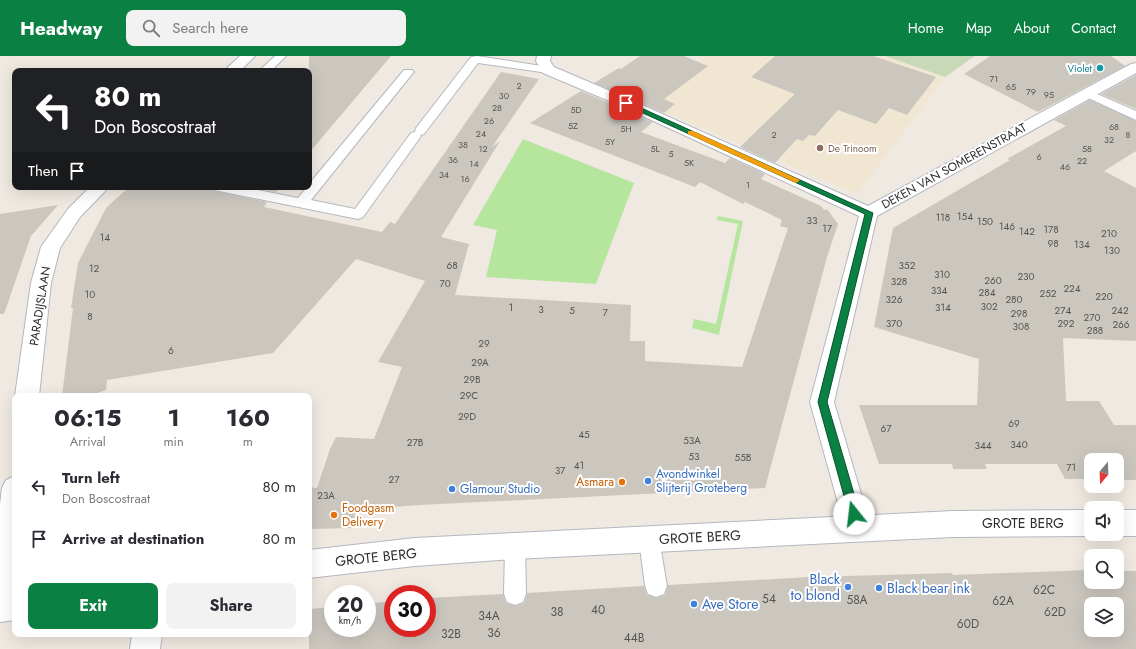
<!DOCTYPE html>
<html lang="en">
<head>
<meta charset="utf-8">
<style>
	body { margin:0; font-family:Jost,sans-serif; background:#f2f2f3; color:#2b2b33; height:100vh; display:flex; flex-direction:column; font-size:15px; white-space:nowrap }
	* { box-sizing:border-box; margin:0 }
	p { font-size:13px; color:#7c7c81 }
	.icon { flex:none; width:22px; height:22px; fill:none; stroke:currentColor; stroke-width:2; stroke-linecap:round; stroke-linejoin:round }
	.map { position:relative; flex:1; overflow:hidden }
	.sheet { position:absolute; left:12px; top:337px; width:300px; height:244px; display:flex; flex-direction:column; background:#fff; border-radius:8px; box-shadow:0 4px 16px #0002 }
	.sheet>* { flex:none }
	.guide { position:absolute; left:12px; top:12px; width:300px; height:122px; border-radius:8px; box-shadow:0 4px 16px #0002; background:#202124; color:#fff; overflow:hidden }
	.needle { width:26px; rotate:199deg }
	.controls { position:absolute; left:1084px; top:397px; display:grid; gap:8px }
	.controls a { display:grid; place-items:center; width:40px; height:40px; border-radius:8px; background:#fff; box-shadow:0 4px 16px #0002; font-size:20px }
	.speed { position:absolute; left:324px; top:529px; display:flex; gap:8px; font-size:20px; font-weight:700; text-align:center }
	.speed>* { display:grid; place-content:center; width:52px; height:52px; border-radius:50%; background:#fff; box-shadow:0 4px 16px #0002; line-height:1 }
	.speed small { font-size:10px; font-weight:400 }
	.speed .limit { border:6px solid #d22; background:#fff; color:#111 }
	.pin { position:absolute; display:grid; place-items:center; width:34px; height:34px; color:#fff; margin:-17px; border-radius:8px; box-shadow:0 2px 6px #0006 }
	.me { position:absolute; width:44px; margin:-22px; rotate:344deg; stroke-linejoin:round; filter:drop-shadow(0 0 3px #0008) }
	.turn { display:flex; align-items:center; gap:14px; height:84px; padding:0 16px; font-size:18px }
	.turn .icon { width:52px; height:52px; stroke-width:2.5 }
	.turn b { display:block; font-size:28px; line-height:34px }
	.then { display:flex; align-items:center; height:38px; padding:0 16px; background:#0003; gap:8px; font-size:15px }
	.eta { display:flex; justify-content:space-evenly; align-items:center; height:68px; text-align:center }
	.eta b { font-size:24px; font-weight:700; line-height:28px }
	.action { display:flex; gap:8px; margin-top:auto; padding:8px 16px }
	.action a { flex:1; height:46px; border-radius:8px; background:#0b8043; color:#fff; font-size:16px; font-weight:700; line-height:46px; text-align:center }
	.action a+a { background:#f2f2f3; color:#2b2b33 }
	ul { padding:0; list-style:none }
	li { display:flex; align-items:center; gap:12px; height:52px; padding:0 16px }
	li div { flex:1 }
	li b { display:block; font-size:15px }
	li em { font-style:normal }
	header { display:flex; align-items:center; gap:24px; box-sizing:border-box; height:56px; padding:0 20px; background:#0b8043; color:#fff }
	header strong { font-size:19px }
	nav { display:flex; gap:22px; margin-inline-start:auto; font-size:14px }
	.search { width:280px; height:36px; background:#f2f2f3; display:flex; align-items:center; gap:10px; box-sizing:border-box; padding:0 14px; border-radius:8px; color:#7c7c81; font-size:15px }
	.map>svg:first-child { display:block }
	.education { fill:#f0e6d1 }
	.green { fill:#b6e59e }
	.cemetery { fill:#c8d9b8 }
	.building { fill:#cbc7bf; fill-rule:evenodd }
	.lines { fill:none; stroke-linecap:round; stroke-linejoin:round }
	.lane-casing { stroke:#b4b7c1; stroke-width:2 }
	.street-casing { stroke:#b4b7c1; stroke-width:2 }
	.secondary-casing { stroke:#b4b7c1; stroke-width:2 }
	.lane { fill:#fff; fill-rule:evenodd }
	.street { fill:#fff; fill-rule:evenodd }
	.secondary { fill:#fff; fill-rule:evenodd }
	.route { fill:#0b8043; stroke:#07532c }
	.slow { fill:#f59e0b }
	.culture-dot { fill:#0f9aa8; stroke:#fff; stroke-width:1.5 }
	.education-dot { fill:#8d6e63; stroke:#fff; stroke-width:1.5 }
	.shop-dot { fill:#3f7fe0; stroke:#fff; stroke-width:1.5 }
	.food-dot { fill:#e8710a; stroke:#fff; stroke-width:1.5 }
	.labels { text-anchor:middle; stroke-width:4; stroke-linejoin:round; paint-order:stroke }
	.far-number-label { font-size:9px; fill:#555452 }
	.far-culture-label { font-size:10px; fill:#0d838f; stroke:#fff; text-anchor:end }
	.far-education-label { font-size:10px; fill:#785e54; stroke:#fff; text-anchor:start }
	.number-label { font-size:10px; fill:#555452 }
	.street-label { font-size:12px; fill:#2e2e2e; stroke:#fff }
	.shop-label { font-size:12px; fill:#366cbe; stroke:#fff; text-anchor:start }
	.food-label { font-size:12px; fill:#c56008; stroke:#fff; text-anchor:end }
	.near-number-label { font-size:12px; fill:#555452 }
	.near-street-label { font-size:14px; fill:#2e2e2e; stroke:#fff }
	.near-shop-label { font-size:14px; fill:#366cbe; stroke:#fff; text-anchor:start }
</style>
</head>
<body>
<header>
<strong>Headway</strong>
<div class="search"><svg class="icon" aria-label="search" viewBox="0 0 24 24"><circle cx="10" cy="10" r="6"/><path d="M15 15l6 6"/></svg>Search here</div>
<nav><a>Home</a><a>Map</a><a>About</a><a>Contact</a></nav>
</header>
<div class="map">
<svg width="1136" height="593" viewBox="0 0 1136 593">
	<rect width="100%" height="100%" fill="#efe9e1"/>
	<path class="education" d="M705 0H885L945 21 857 138 639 45Z"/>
	<path class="green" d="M523 83 634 127 596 228 486 221 497 174 473 169Z
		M718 160 743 165 719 279 692 272 694 263 716 268 738 168 717 164Z"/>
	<path class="cemetery" d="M885 0H975L945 21Z"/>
	<path class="building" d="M309 0H391L309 97Z
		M640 0H684L708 10 664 43 675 48 664 57 594 27 619 12 621 13Z
		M775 0H873L936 21 907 59 889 52 876 68 838 54 815 80 809 79 803 85 797 83 775 107 740 91 795 38 751 21Z
		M990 0H1111L1125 10 1038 56 964 18Z
		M501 16 539 23 492 91 500 85 441 181 469 188 455 239 631 249 630 285H645V305L742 311 788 172 780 170 782 164 745 146 743 148 700 126 695 131 530 67 581 35 653 66 641 76 725 107 730 102 765 118 761 123 821 150 824 154 827 153 838 168 827 201 765 432 419 449 356 454 353 472 309 473V431L317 432 330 393 336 381 374 383 402 311 378 306 425 225 356 203 273 297 107 324 106 334 97 337V340H62L73 252H71L78 207 106 152 129 131H211L214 135 267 146 264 151 382 176 390 166 395 168Z
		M1136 19V53L1101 38Z
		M1090 44 1136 65V95L1104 115 1136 132V285L1063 282 1066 345H1099L1114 369H1136V424H1117V404H1091V423H1065L1057 408H985L987 413H953L952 408H879L859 349H977L979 303 874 271 893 172 1010 104 1007 103 1066 70 1054 64Z
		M250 131H280L276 136Z
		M58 149 31 180 4 258H0V158Z
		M1089 514 1091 515V526H1117V515H1136V593H309V553L333 551V572H367V548L393 545V572H427V542L503 538 506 547 516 550 524 547 527 537 644 530 647 539 657 542 665 539 668 529 810 521 952 517 953 519ZM1091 548H1117V574H1091Z"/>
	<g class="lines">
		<defs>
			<path id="lane" d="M275 0H286L271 15H259Z
				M477 0 548 11 554 14 548 17 478 7 424 78 420 79 421 80 419 83 363 161 358 163 219 135 214 134 212 131H242L298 142 307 131H309V128L404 14H412L414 16 412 18 311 144 355 153 411 77 415 76 416 72 471 1Z
				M1088 34 1136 55V64L1084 40 1082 38 1084 36Z
				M649 473 656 476 659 483 667 530 664 538 656 541 648 538 645 530 639 483 642 476Z
				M515 480 522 483 525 490 526 538 523 546 515 549 507 546 504 538 505 490 508 483Z"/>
			<path id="street" d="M240 0H255L240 15H224Z
				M537 0H551L550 5 554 11 631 44 868 150 1131 8 1136 7V17L877 160 834 346 871 472 867 481 858 485 849 481 845 472 810 346 859 160 621 50 543 17 536 5Z
				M90 131H109L80 161 60 192 51 227 39 340H15L31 227 41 191 68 153Z
				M15 420V544L10 560 0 564V448L2 432 6 424Z
				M132 578H162L160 593H130Z"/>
			<path id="secondary" d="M1091 454V478H1095L1091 480 953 481 515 503 415 510 309 522V494L415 482 515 477 953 455Z
				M1117 454H1136V480H1117L1113 478H1117Z
				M15 536V564L0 566V538Z"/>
		</defs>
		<use href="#lane" class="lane-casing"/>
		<use href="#street" class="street-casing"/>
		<use href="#secondary" class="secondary-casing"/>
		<use href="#lane" class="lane"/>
		<use href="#street" class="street"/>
		<use href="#secondary" class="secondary"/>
	</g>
	<path class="route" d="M623 46H628L873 157 827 346 860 458 858 462 854 463 851 462 849 458 818 346 865 158 623 48Z"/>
	<path class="slow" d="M688 75H693L800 124 796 127 794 126 688 78Z"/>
	<circle class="culture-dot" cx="1100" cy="12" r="4"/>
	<circle class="education-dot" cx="820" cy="92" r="4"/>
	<g class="shop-dot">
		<circle cx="648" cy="425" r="4"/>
		<circle cx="452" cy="433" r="4"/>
		<circle cx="848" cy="531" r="4"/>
		<circle cx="879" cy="532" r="4"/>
		<circle cx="694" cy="548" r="4"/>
	</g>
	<g class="food-dot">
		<circle cx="622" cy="426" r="4"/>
		<circle cx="334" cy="459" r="4"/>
	</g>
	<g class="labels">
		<g class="far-number-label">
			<text x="994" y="26">71</text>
			<text x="519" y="33">2</text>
			<text x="1011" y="34">65</text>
			<text x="1031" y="39">79</text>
			<text x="1049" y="42">95</text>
			<text x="504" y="43">30</text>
			<text x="497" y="55">28</text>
			<text x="576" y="57">5D</text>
			<text x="489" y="68">26</text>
			<text x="573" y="73">5Z</text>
			<text x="1114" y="74">68</text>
			<text x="626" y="76">5H</text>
			<text x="481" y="81">24</text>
			<text x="774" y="82">2</text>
			<text x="1128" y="82">8</text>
			<text x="1109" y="87">32</text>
			<text x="610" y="89">5Y</text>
			<text x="463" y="92">38</text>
			<text x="483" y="96">12</text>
			<text x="655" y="96">5L</text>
			<text x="1087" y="96">58</text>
			<text x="671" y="101">5</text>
			<text x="1039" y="104">6</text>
			<text x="453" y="107">36</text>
			<text x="1082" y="108">22</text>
			<text x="689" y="110">5K</text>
			<text x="474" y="111">14</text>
			<text x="1065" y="114">46</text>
			<text x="444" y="122">34</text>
			<text x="465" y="126">16</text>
			<text x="748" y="132">1</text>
		</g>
		<g class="far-culture-label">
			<text x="1092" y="16">Violet</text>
		</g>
		<g class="far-education-label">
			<text x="828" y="96">De Trinoom</text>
		</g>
		<g class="number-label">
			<text x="965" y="164">154</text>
			<text x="943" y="165">118</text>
			<text x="812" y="168">33</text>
			<text x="985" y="169">150</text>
			<text x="1007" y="174">146</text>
			<text x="827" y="176">17</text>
			<text x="1051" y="177">178</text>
			<text x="1027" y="179">142</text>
			<text x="1109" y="181">210</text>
			<text x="105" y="185">14</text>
			<text x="1053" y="191">98</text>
			<text x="1082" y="192">134</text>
			<text x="1112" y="198">130</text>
			<text x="452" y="213">68</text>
			<text x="907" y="213">352</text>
			<text x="94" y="216">12</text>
			<text x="942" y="222">310</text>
			<text x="1026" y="224">230</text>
			<text x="993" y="228">260</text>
			<text x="899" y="229">328</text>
			<text x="445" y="231">70</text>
			<text x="1072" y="236">224</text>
			<text x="939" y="238">334</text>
			<text x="987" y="240">284</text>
			<text x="1048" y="241">252</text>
			<text x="90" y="242">10</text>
			<text x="1104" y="244">220</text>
			<text x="894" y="247">326</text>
			<text x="1014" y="247">280</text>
			<text x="989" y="254">302</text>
			<text x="511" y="255">1</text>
			<text x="943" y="255">314</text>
			<text x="541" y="257">3</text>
			<text x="572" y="258">5</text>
			<text x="1063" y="258">274</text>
			<text x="1120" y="258">242</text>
			<text x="605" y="260">7</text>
			<text x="1019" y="261">298</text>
			<text x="90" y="264">8</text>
			<text x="1092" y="265">270</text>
			<text x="894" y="271">370</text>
			<text x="1066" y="271">292</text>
			<text x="1121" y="272">266</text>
			<text x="1021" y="274">308</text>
			<text x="1095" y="278">288</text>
			<text x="484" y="291">29</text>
			<text x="171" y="298">6</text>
			<text x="480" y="310">29A</text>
			<text x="472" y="327">29B</text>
			<text x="469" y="343">29C</text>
			<text x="467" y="364">29D</text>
			<text x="1014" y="371">69</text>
			<text x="886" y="376">67</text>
			<text x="584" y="382">45</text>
			<text x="692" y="388">53A</text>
			<text x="415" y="390">27B</text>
			<text x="1019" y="392">340</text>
			<text x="983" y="393">344</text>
			<text x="694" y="404">53</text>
			<text x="743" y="405">55B</text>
			<text x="579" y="413">41</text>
			<text x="1071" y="415">71</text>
			<text x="560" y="418">37</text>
			<text x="394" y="427">27</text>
			<text x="326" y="443">23A</text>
		</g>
		<g class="street-label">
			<text transform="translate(954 110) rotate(-29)" y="4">DEKEN VAN SOMERENSTRAAT</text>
			<text transform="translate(40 250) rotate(-81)" y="4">PARADIJSLAAN</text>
		</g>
		<g class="shop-label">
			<text x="656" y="422">Avondwinkel<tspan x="656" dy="14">Slijterij Groteberg</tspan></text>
			<text x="460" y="437">Glamour Studio</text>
		</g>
		<g class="food-label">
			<text x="614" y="430">Asmara</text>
			<text x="342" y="456" text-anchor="start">Foodgasm<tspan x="342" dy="14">Delivery</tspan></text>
		</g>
		<g class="near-number-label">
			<text x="1044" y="538">62C</text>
			<text x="769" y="547">54</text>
			<text x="857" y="548">58A</text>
			<text x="1003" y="549">62A</text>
			<text x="598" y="558">40</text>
			<text x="557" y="560">38</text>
			<text x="1055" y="560">62D</text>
			<text x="489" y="564">34A</text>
			<text x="968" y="572">60D</text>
			<text x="494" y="581">36</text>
			<text x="451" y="582">32B</text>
			<text x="634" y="586">44B</text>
		</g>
		<g class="near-street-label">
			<text x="1023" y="472">GROTE BERG</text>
			<text transform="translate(700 481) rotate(-3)" y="5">GROTE BERG</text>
			<text transform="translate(376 501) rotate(-6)" y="5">GROTE BERG</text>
		</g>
		<g class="near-shop-label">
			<text x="840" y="528" text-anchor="end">Black<tspan x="840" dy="16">to blond</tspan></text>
			<text x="887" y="537">Black bear ink</text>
			<text x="702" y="553">Ave Store</text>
		</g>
	</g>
</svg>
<div class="controls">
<a><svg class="needle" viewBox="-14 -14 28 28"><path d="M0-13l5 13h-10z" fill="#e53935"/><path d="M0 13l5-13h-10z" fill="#7c7c81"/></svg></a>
<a><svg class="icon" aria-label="sound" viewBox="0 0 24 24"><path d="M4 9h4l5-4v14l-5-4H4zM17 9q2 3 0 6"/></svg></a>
<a><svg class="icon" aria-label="search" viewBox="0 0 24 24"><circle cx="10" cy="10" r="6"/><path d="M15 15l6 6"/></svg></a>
<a><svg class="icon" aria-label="layers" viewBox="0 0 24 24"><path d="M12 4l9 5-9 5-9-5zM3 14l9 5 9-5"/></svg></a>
</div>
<div class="speed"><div>20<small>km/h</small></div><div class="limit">30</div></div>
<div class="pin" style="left:626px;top:47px;background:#d93025"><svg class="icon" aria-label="arrive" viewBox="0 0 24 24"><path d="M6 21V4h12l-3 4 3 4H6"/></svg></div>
<svg class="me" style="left:854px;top:458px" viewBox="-20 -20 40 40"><circle r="19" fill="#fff"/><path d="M0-13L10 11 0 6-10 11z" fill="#0b8043"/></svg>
<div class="guide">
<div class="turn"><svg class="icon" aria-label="left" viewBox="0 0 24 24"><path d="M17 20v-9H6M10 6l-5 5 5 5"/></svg><div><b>80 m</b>Don Boscostraat</div></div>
<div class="then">Then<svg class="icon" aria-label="arrive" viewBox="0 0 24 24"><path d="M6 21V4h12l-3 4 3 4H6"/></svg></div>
</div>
<section class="sheet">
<div class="eta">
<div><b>06:15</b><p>Arrival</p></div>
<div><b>1</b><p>min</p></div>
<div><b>160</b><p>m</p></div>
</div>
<ul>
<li><svg class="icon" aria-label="left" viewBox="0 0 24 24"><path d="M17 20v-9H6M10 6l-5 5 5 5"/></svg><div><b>Turn left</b><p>Don Boscostraat</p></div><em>80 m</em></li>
<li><svg class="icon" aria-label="arrive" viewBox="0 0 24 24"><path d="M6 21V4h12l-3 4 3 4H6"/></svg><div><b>Arrive at destination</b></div><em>80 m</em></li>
</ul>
<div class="action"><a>Exit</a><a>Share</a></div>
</section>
</div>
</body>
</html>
